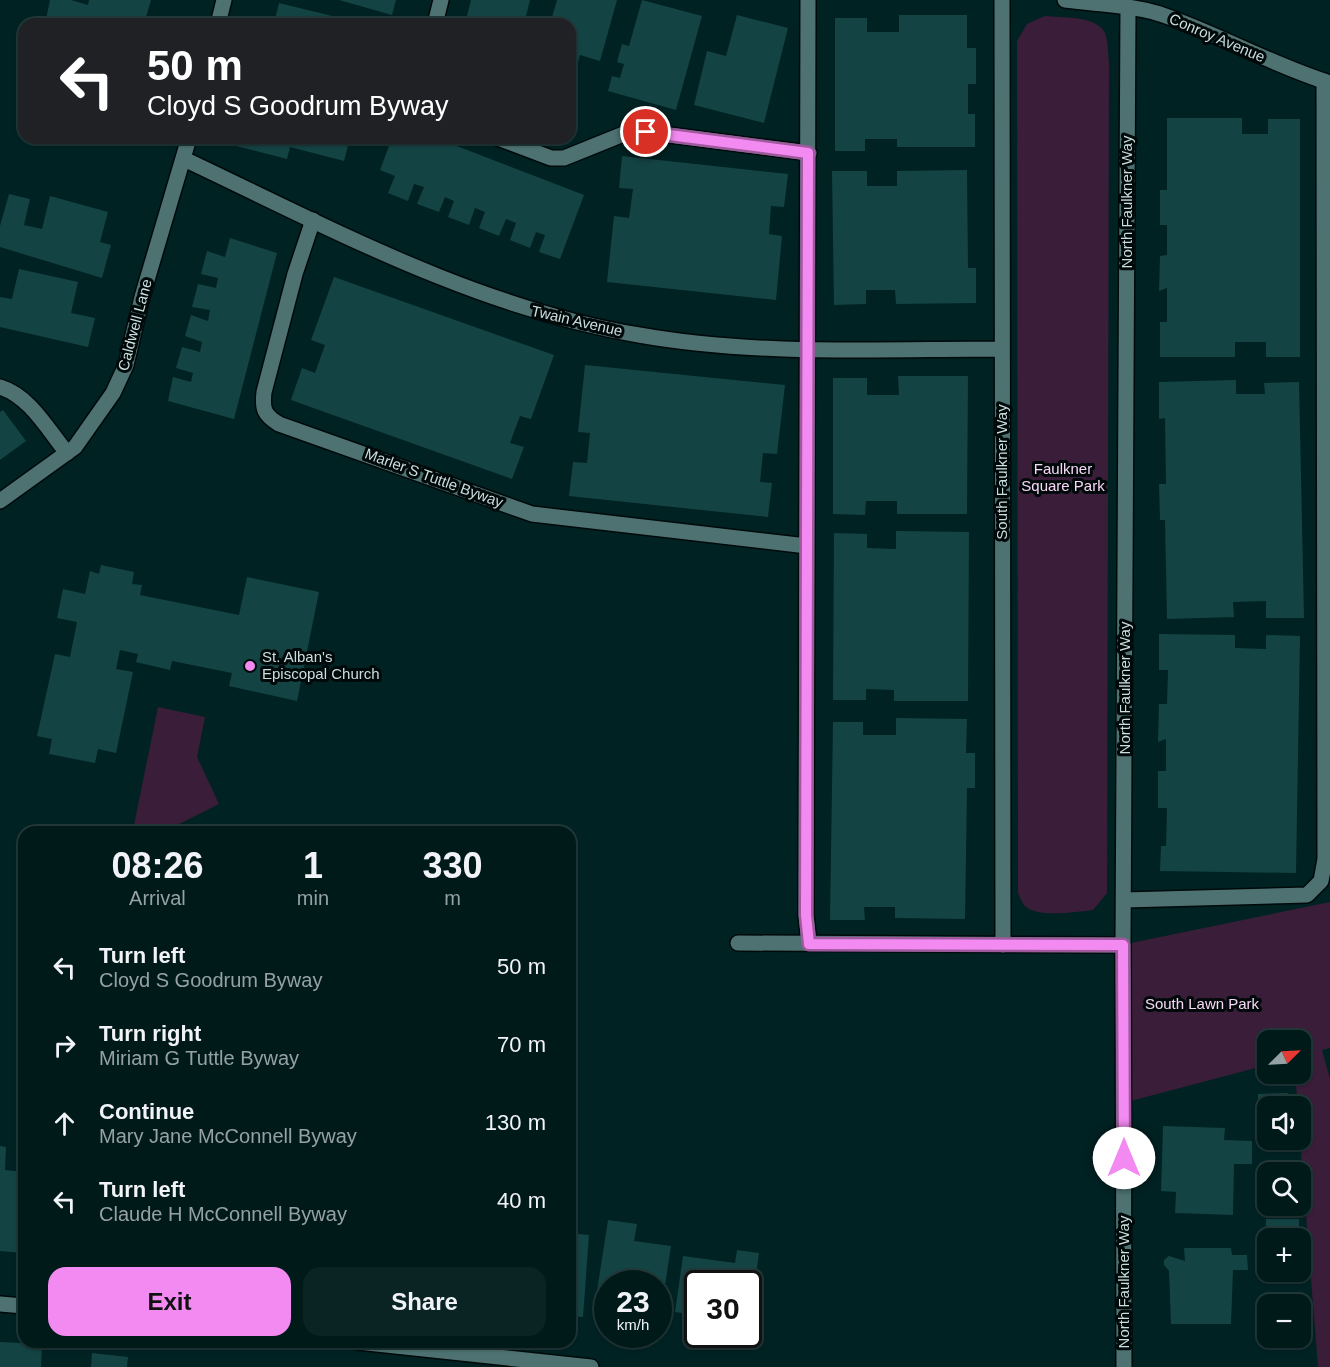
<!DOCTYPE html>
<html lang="en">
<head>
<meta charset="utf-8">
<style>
	body { margin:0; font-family:Helvetica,sans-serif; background:#0a2323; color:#f1f3f6; height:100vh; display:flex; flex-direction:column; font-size:22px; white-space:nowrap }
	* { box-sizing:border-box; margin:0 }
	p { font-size:20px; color:#95a1a2 }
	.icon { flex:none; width:33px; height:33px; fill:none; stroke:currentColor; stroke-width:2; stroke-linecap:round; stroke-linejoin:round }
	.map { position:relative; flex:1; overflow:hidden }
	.details { position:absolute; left:18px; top:826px; width:558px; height:522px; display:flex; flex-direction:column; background:#001a1a; border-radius:18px; box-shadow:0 2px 4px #0004,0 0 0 2px #223839 }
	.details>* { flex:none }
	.banner { position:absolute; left:18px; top:18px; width:558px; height:126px; border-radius:18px; box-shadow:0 2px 4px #0004,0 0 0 2px #223839; background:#202124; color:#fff; overflow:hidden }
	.needle { width:39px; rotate:66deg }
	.tools { position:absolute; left:1257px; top:1030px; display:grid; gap:12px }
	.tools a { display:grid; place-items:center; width:54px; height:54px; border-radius:12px; background:#001a1a; box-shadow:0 2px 4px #0004,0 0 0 2px #223839; font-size:30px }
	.speed { position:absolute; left:594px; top:1270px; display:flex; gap:12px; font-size:30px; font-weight:700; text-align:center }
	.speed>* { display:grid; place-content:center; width:78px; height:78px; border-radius:50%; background:#001a1a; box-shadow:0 2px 4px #0004,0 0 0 2px #223839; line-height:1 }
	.speed small { font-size:15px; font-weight:400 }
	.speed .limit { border:3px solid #111; border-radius:9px; background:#fff; color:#111 }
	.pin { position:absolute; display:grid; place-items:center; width:51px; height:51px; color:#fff; margin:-26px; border:3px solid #fff; border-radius:50%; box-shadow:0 2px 6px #0007 }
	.me { position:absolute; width:66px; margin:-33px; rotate:0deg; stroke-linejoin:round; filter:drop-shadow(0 0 4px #0008) }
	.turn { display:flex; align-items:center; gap:21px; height:126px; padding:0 30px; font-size:27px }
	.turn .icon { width:78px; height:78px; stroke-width:2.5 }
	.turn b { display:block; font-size:42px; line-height:51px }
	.eta { display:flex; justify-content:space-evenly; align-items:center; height:102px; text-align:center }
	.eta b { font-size:36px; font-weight:700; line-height:42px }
	.cta { display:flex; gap:12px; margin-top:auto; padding:12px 30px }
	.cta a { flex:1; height:69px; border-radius:18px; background:#f38af1; color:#111; font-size:24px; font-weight:700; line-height:69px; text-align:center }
	.cta a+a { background:#0a2323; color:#f1f3f6 }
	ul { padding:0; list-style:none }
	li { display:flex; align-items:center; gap:18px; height:78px; padding:0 30px }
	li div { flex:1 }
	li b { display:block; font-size:22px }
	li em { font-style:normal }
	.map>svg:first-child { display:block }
	.green { fill:#391d39 }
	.building { fill:#144344 }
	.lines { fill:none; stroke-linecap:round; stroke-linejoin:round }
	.lane-casing { stroke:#000a0b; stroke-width:18 }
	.street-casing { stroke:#000a0b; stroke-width:18 }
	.lane { stroke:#4e7272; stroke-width:15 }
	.street { stroke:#4e7272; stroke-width:15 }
	.route-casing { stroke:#9e5a9d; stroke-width:15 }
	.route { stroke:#f38af1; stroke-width:10 }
	.poi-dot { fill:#f38af1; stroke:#000909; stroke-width:2 }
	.labels { text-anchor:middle; stroke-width:6; stroke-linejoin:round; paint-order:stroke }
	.street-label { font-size:15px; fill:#ccdede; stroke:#000909 }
	.park-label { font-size:15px; fill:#f9d7f7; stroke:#000909 }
	.poi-label { font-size:15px; fill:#ccdede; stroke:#000909; text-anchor:start }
</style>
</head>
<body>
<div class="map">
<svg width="1330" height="1367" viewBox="0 0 1330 1367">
	<rect width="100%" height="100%" fill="#002223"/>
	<path class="green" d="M1045 16C1062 18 1096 15 1105 33 1108 41 1108 54 1109 63L1107 893 1093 910C1077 912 1037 918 1025 906 1022 903 1020 897 1018 893L1017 41 1027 24Z
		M158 707 205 717 197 757 219 804 163 832 134 825Z
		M1330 902V1048L1322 1050 1330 1079V1367H1318L1300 1140V1107H1298L1295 1074H1300V1041H1268L1267 1065 1127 1102 1126 944Z"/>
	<path class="building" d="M50 0H71L88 5 89 0H151L146 17 168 24H45Z
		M339 0H396L392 15Z
		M471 0H530L524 24H465Z
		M557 0H617L600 61 580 55 571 88 570 24H550Z
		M642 0 702 16 676 110 608 91 612 76 620 78 624 64 617 62 622 44 629 46Z
		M279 3 361 23V24H274Z
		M737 15 788 28 764 123 694 105 707 51 726 56Z
		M899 15H967V48H976V84H968V114H975V147H897V139H865V151H835V18H867V32H899Z
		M1167 118H1242V134H1268V119H1300V357H1266V342H1235V357H1160V322H1167V288L1159 291 1160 256 1167 255V225H1160V190H1167Z
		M234 138H350L344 161 290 147 287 159 232 145Z
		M392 138H436L584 195 560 259 539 252 545 235 536 232 530 248 510 240 516 223 506 219 499 236 479 228 485 212 475 208 469 225 448 217 454 201 445 197 439 212 417 204 424 187 414 184 408 201 388 193 395 176 380 170Z
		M622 156 788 174 784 207 771 206 769 234 782 236 776 300 607 282 614 216 629 218 633 189 619 188Z
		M967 170 968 268H976V303L896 304 895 290H866V304L834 305 832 171H867V186H897V171Z
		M9 194 30 199 24 225 42 229 50 196 108 212 100 242 111 245 102 278 0 247V226Z
		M230 238 277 253 234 419 168 401 173 377 191 382 193 373 176 368 182 347 200 352 202 342 185 336 191 315 208 321 210 310 192 307 198 284 216 288 218 278 201 274 207 251 225 257Z
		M19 269 78 282 71 313 95 318 88 347 0 327V297L12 299Z
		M334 277 554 355 531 419 520 416 510 443 524 447 512 479 291 400 302 368 315 373 325 345 311 340Z
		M585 365 785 385 777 454 763 453 760 482 772 483 768 517 569 496 573 462 587 463 590 433 578 432Z
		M898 376H968L967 514H897V501H866L865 515 833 514V378H867V395H899Z
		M1236 380V394H1265L1264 383 1299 382 1304 618H1266V601L1233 602 1234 617 1167 619 1165 520H1160L1159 484H1166L1165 418 1159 419V382Z
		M3 410 26 441 0 460V412Z
		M896 531 969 532 968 701H894V690L866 689V700H833L834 533 867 534V548L896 549Z
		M101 565 134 572 132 584 142 585 140 595 239 615 247 577 319 592 297 701 229 686 232 673 172 661 170 670 136 662 138 654 120 650 116 669 133 672 116 753 98 749 95 763 49 754 52 739 37 736 55 654 70 657 77 622 57 618 63 589 85 594 90 571 99 574Z
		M1159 634 1235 635V648L1266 649V635L1300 636 1296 873 1160 871 1161 846H1166L1167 808H1158V771H1166V739L1158 742 1159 704H1167L1168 670H1159Z
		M896 718 967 719 966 753H975V788H967L965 919 895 918V907H864L865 920H830L833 722H863V735H896Z
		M1288 1093V1107H1268V1130H1258V1094Z
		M1163 1126 1225 1128 1224 1140 1252 1141V1164H1234L1233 1215 1175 1213 1176 1192 1161 1191Z
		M0 1146 6 1147 5 1170 24 1172V1253L0 1251Z
		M1266 1219H1299V1239H1268V1253H1265Z
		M608 1220 637 1224 634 1241 671 1246 660 1318 658 1284H608V1306L595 1304Z
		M570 1233 589 1235 583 1317 570 1316Z
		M1184 1248H1231L1232 1255H1247L1248 1270H1233L1231 1324H1171L1169 1271 1164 1265V1260L1169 1256 1185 1261Z
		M737 1250 759 1253 750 1321 748 1284H698V1315L675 1312 683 1256 735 1263Z
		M0 1342 42 1344 41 1367H0Z
		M92 1353 128 1357 127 1367H91Z"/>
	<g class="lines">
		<defs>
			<path id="lane" d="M808 0 806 915 809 943
				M435 24 441 0
				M498 138 551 158H564L626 133 646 132 809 153
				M313 220 295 274 264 392C262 409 264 415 279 424L532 514 807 546
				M0 387C30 396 48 430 67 453
				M1124 900 1307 895 1321 881 1325 859 1324 81"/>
			<path id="street" d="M1002 0 1003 945
				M1065 0C1096 4 1131 5 1160 14 1219 34 1272 65 1330 83
				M218 24 224 0
				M184 159C330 228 477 308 639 335 758 356 881 349 1001 349
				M0 501 75 447 113 393 126 365 142 297 189 138
				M738 943 1123 945
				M0 1304 24 1306
				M358 1342 591 1367
				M1124 1367 1123 945 1128 8"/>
		</defs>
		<use href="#lane" class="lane-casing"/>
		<use href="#street" class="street-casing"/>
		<use href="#lane" class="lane"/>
		<use href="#street" class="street"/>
	</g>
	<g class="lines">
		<defs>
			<path id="route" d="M646 132 808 153 806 915 809 944 1123 945 1124 1158"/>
		</defs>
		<use href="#route" class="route-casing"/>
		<use href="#route" class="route"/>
	</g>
	<circle class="poi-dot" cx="250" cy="666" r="6"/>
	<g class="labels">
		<g class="street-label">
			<text transform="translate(1217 38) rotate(23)" y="5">Conroy Avenue</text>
			<text transform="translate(1127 202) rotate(-90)" y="5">North Faulkner Way</text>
			<text transform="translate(577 321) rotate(13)" y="5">Twain Avenue</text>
			<text transform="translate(135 325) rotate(-75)" y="5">Caldwell Lane</text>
			<text transform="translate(1002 472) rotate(-90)" y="5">South Faulkner Way</text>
			<text transform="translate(434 478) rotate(20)" y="5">Marler S Tuttle Byway</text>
			<text transform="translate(1125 688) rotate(-90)" y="5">North Faulkner Way</text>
			<text transform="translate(1124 1282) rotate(-90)" y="5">North Faulkner Way</text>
		</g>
		<g class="park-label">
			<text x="1063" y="474">Faulkner<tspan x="1063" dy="17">Square Park</tspan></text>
			<text x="1202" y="1009">South Lawn Park</text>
		</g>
		<g class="poi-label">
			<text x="262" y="662">St. Alban's<tspan x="262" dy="17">Episcopal Church</tspan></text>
		</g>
	</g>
</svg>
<div class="tools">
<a><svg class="needle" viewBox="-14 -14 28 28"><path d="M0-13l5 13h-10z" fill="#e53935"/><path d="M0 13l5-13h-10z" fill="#95a1a2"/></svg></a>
<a><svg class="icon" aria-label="sound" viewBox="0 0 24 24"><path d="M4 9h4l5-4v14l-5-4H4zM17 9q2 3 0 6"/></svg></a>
<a><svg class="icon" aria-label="search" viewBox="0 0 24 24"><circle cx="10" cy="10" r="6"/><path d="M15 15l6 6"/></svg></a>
<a>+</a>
<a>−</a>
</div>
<div class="speed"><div>23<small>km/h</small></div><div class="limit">30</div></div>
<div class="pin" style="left:646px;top:132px;background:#d93025"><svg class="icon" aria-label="arrive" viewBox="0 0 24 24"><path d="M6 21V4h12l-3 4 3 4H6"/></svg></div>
<svg class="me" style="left:1124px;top:1158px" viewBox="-20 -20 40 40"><circle r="19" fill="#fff"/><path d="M0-13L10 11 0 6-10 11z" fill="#f38af1"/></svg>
<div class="banner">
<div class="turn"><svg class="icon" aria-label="left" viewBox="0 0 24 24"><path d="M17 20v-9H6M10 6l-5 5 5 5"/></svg><div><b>50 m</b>Cloyd S Goodrum Byway</div></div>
</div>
<section class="details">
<div class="eta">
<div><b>08:26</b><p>Arrival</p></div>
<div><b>1</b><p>min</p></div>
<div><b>330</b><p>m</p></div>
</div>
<ul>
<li><svg class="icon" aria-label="left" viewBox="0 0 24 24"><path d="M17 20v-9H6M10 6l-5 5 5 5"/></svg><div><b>Turn left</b><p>Cloyd S Goodrum Byway</p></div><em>50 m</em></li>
<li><svg class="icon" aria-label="right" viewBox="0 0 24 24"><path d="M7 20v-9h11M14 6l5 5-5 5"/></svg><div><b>Turn right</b><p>Miriam G Tuttle Byway</p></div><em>70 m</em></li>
<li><svg class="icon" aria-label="ahead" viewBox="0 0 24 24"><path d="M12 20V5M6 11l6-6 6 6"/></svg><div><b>Continue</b><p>Mary Jane McConnell Byway</p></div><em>130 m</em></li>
<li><svg class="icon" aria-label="left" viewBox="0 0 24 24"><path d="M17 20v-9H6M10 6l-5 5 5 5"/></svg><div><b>Turn left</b><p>Claude H McConnell Byway</p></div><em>40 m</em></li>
</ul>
<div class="cta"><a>Exit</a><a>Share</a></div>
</section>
</div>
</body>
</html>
